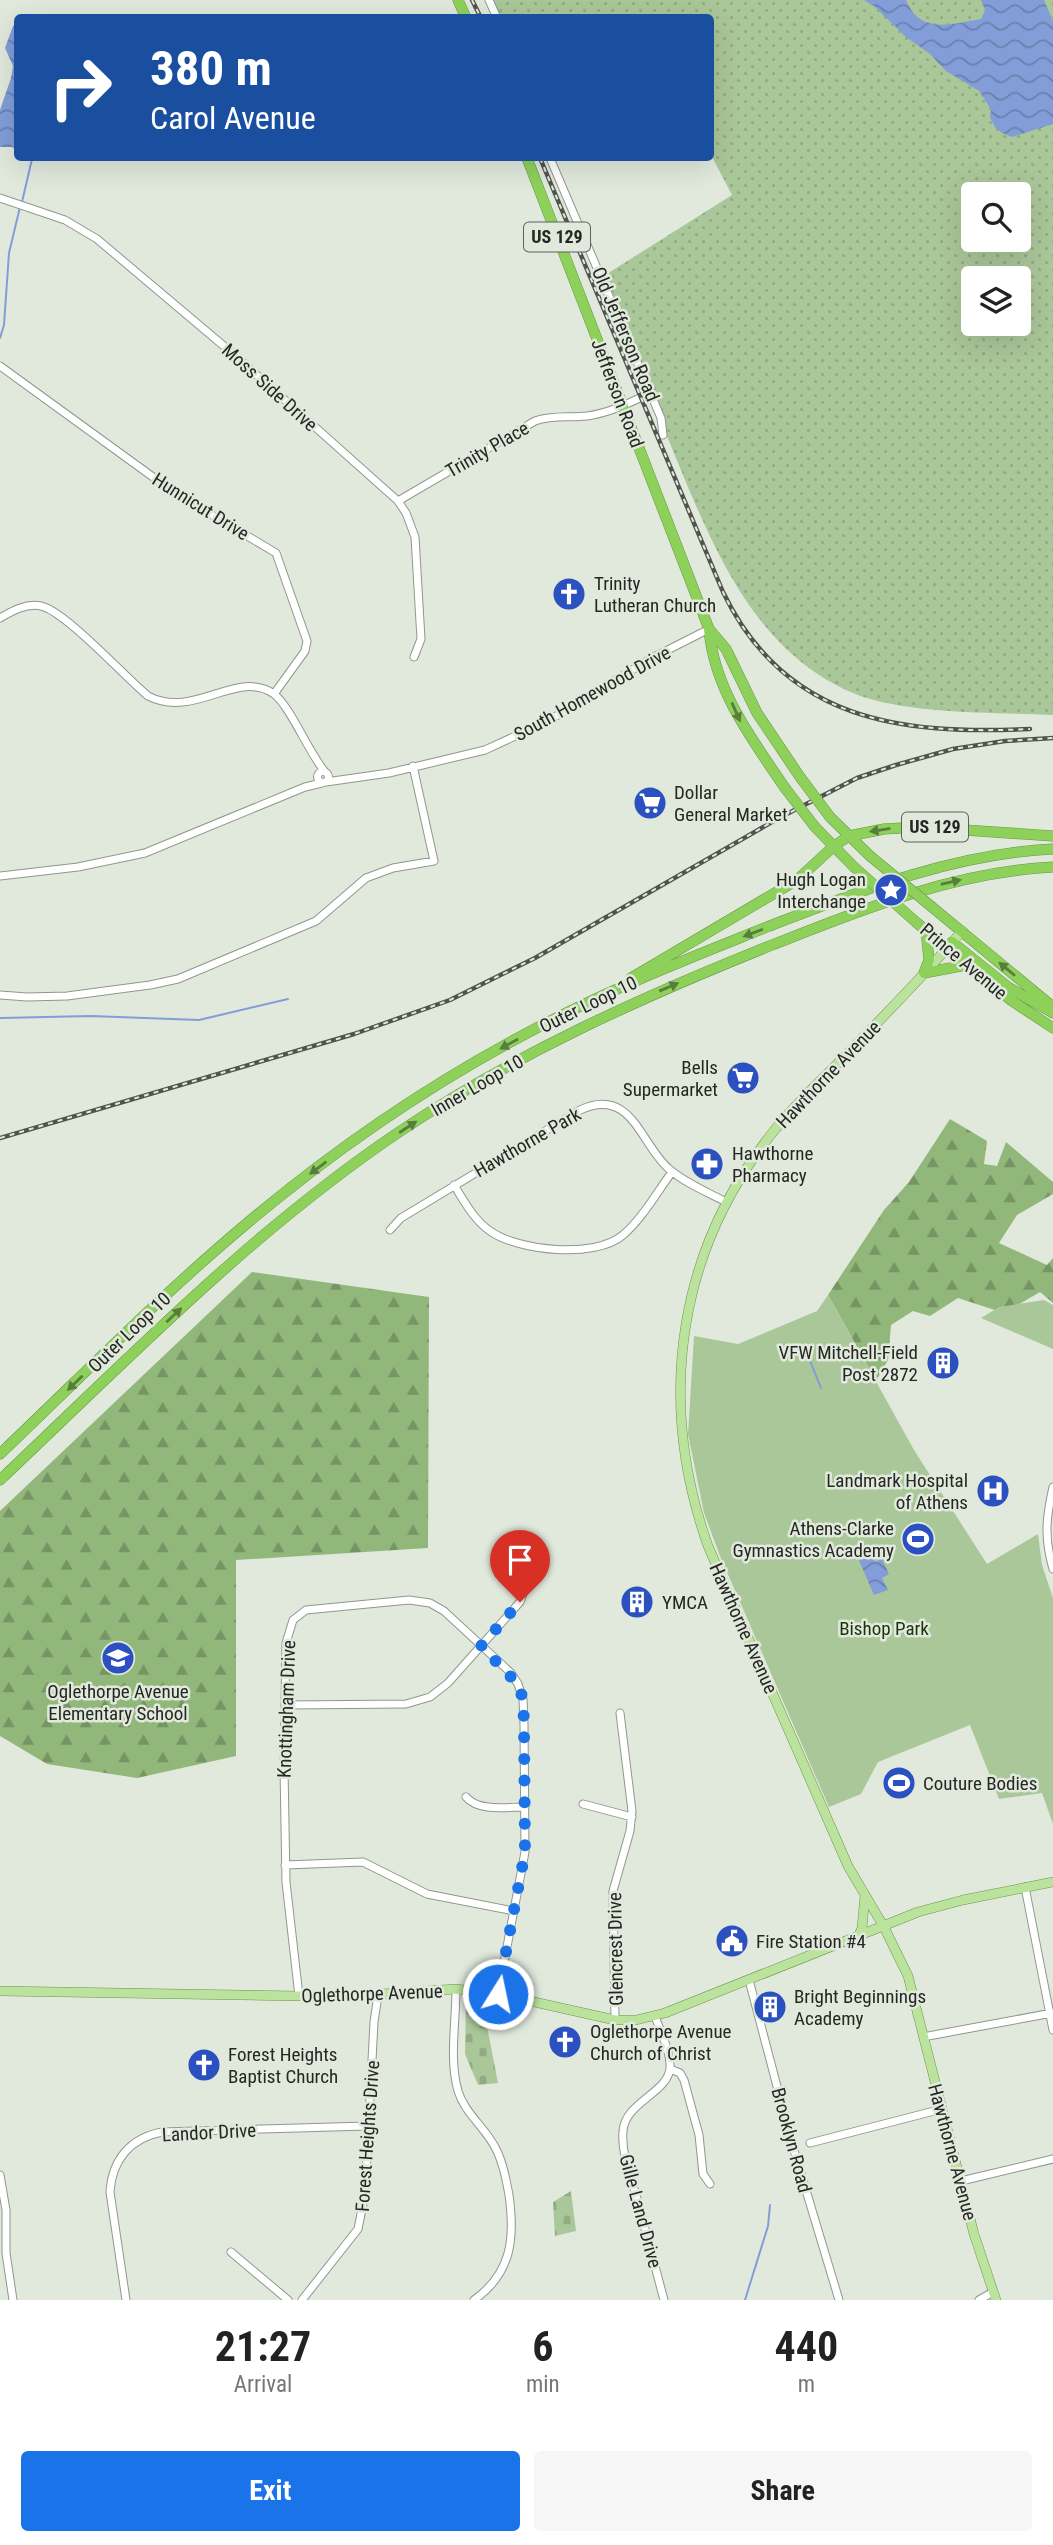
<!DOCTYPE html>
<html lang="en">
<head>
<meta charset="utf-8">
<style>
	body { margin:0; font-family:"Roboto Condensed",sans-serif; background:#f6f6f6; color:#222; height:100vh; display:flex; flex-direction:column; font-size:26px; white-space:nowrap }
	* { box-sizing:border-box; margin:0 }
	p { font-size:23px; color:#767676 }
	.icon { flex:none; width:38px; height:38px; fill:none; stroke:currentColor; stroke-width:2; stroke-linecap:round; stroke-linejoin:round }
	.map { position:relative; height:2300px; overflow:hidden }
	.panel { display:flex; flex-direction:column; background:#fff; flex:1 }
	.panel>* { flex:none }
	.guide { position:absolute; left:14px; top:14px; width:700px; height:147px; border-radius:7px; box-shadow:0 7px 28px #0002; background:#1a4fa0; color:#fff; overflow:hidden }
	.fabs { position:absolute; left:961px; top:182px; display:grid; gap:14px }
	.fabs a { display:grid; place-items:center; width:70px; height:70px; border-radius:7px; background:#fff; box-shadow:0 7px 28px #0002; font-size:35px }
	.pin { position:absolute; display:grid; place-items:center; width:60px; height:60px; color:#fff; margin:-72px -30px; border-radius:50% 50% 50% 0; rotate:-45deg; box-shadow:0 0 7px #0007 }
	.pin .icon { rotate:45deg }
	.me { position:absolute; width:77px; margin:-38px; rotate:10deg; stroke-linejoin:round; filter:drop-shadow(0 0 5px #0008) }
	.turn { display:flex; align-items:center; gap:24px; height:147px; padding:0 21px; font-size:32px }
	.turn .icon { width:91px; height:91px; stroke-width:2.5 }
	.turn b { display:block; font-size:49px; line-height:60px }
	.eta { display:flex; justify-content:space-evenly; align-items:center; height:119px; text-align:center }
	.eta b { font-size:42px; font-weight:700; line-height:49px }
	.action { display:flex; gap:14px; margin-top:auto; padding:14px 21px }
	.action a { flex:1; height:80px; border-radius:7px; background:#1a73e8; color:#fff; font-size:28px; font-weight:700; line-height:80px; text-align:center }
	.action a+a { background:#f6f6f6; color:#222 }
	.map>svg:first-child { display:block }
	.grass { fill:url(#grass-dots); fill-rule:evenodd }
	.forest { fill:url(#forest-firs) }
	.cemetery { fill:url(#cemetery-stones) }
	.green { fill:#aac799 }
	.water { fill:url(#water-waves) }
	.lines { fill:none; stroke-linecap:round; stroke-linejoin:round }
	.stream { stroke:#829dd8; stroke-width:2 }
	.minor-casing { stroke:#90978d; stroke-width:9 }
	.major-casing { stroke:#699647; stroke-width:10 }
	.highway-casing { stroke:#699647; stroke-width:11 }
	.minor { stroke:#fff; stroke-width:7 }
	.major { stroke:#bbe39d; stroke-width:9 }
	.highway { stroke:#8dd15b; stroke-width:10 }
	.rail-casing { stroke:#50534e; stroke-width:4.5 }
	.rail { stroke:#e1e9dd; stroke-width:2; stroke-dasharray:5; stroke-linecap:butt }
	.highway-bridge-casing { stroke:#699647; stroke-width:11; stroke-linecap:butt }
	.highway-bridge { stroke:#8dd15b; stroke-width:10 }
	.oneway { fill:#597c3f }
	.route { stroke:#1a73e8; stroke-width:12; stroke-dasharray:0 21.6 }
	.labels { text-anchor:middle; stroke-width:5; stroke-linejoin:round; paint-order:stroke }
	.shield { fill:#e1e9dd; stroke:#5d615b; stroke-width:2 }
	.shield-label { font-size:18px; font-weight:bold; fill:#252723 }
	.street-label { font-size:19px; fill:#252723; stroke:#e1e9dd }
	.poi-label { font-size:19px; fill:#252723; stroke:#e1e9dd; text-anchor:start }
	.park-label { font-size:19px; fill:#1c3408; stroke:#e1e9dd }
</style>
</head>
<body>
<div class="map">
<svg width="1053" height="2300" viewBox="0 0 1053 2300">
	<defs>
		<pattern id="grass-dots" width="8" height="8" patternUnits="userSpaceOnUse" patternTransform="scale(1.75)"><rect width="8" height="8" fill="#aac799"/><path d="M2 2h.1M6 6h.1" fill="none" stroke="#92ab84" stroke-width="1.8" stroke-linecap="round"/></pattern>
		<pattern id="forest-firs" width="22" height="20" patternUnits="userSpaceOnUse" patternTransform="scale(1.75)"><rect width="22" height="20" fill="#92b77b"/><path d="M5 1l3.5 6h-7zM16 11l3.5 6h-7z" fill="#779564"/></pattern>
		<pattern id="cemetery-stones" width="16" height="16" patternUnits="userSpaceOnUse" patternTransform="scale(1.75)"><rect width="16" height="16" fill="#aac799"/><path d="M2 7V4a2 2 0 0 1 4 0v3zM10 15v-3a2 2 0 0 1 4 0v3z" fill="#92ab84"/></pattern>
		<pattern id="water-waves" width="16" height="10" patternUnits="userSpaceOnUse" patternTransform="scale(1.75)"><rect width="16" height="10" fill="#829dd8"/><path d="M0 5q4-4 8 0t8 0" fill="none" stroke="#6a80af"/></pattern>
	</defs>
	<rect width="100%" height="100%" fill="#e1e9dd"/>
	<path class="grass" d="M493 0H1053V715C995 712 906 715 853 693 742 646 704 522 660 420 640 373 617 326 602 277L732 195 711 155 710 18 501 17ZM973 194H1018V240H973ZM973 278H1018V324H973Z"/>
	<path class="forest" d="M950 1119 987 1141 984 1164 997 1166 1006 1142 1053 1182V1194L1017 1215 999 1243 1047 1265 1053 1258V1303L1040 1292 1004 1313 958 1298 930 1316 913 1311 891 1325 888 1360 876 1381 828 1295 884 1210 909 1182Z
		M252 1272 429 1297 428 1548 236 1560V1756L137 1778 47 1764 0 1736V1511Z"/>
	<path class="cemetery" d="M482 2001 498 2083 478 2085 465 2054 466 2002Z
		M571 2191 576 2231 555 2236 553 2202Z"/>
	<path class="green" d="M828 1295 914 1450 987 1564 1038 1534 1042 1565 1053 1598V1824L1042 1793 999 1799 970 1725 878 1762 861 1794 829 1807 720 1556 704 1513 688 1434 694 1336 738 1344 817 1311Z
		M1044 1300 1053 1305V1349L981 1318 999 1307Z"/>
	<path class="water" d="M864 0H906C920 35 951 24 981 19L985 10 981 0H1044L1053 21V124L1012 137 1002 133 995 127 990 117 991 109 979 91 946 71 930 54 906 37 874 6Z
		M17 25H18L17 150 12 147H0V110L11 78 13 66 5 48 13 26Z
		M869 1546 875 1562 882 1559 889 1574 882 1578 888 1590 874 1595 855 1551Z"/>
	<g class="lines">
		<path class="stream" d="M22 202 32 159
			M0 338 4 325 9 253 20 207
			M0 1018 91 1016 199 1020 288 999
			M805 1348 821 1388
			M745 2300 768 2226 770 2205"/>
		<defs>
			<path id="minor" d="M489 0 497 18
				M550 158 661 418 663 435
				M0 198 65 220 97 239 231 352 398 501 406 513 415 537 421 639 414 657
				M0 366 175 493 276 553 307 641 305 651 274 694
				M398 501 535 421C552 415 569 418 587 416 609 413 631 403 651 392
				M0 618C12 611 26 603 41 606 65 611 125 677 148 696 195 720 237 668 274 694 290 706 309 753 325 772
				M317.5 777a5.5 5.5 0 1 1 11 0a5.5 5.5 0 1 1-11 0Z
				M326 782 389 773 485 750 548 721 652 658 709 629
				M0 876 78 867 145 853 305 787 322 783
				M0 995 27 997 67 996 150 985 178 979 316 921 366 878 393 868 434 861 413 766
				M454 1185C464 1201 474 1220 490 1231 518 1251 595 1259 623 1235 642 1219 657 1192 672 1172
				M390 1230 401 1218 580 1110C632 1086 640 1144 669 1169 685 1183 707 1192 726 1202
				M1053 1487C1046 1518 1044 1538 1053 1569
				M285 1705 406 1704 430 1697 448 1683 520 1602 527 1583 528 1548
				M466 1797C479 1812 507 1807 525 1807
				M583 1804 632 1817
				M285 1865 363 1862 427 1894 514 1911
				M1025 1887 1053 2030
				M749 1980 793 2147 839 2300
				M456 1989C456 2022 449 2060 458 2091 465 2114 486 2128 496 2149 503 2163 506 2179 509 2195 515 2238 512 2273 474 2300
				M299 1996 286 1882 284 1768 286 1643 293 1620 306 1610 409 1600 430 1603 444 1611 511 1673 518 1684 523 1699 524 1724 525 1852 498 1994
				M655 2016C660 2031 671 2052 670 2068 668 2093 625 2102 623 2131 621 2152 630 2175 636 2195 645 2230 655 2265 664 2300
				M615 2020 613 1891 630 1831 632 1811 620 1713
				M923 2037 1052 2013
				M670 2069 680 2073 684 2080 699 2135 703 2174 710 2184
				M810 2143 942 2109
				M0 2175 6 2210V2253L13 2300
				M961 2181 1053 2159
				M231 2252 288 2300
				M126 2300 110 2192C112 2160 130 2138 162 2132L368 2126
				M302 2300 358 2229 365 2194 374 2022 378 1995
				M979 2300 993 2292"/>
			<path id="major" d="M962 931C923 977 880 1020 838 1063 820 1081 800 1100 783 1120 678 1242 655 1396 708 1546L848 1866 884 1927 908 1976 974 2234 996 2300
				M858 1937 862 1928 865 1895
				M0 1991 299 1996 366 1995 456 1989 498 1994 615 2020H636L665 2013 918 1912 963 1900 1053 1882"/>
			<path id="highway" d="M458 0 466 18
				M527 158 709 629C714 690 752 739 785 788
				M709 629 726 649 757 713 800 777
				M830 817 870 856
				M815 827 854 867
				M932 907 1053 1007
				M917 923 1012 1001 1053 1028
				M926 930 929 960 924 973 966 965
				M952 942 1008 987 1053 1013
				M631 978 797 880 834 846 849 836 884 829 920 827 1053 836
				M0 1454C81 1377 159 1297 245 1225 349 1137 466 1060 589 1002 647 974 707 951 767 927 860 891 952 854 1053 849
				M0 1480C128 1359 252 1231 399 1132 515 1054 642 997 772 945 863 909 954 872 1053 867"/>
		</defs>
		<use href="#minor" class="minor-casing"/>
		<use href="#major" class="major-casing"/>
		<use href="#highway" class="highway-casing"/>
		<use href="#minor" class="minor"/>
		<use href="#major" class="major"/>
		<use href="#highway" class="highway"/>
		<defs>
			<path id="rail" d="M472 0 481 18
				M540 158 723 592C785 721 900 735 1030 729
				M0 1138 354 1034 450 1000 535 958 779 818 857 778 896 765 953 749 1005 741 1053 738"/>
		</defs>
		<use href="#rail" class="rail-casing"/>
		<use href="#rail" class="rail"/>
		<defs>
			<path id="highway-bridge" d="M800 777 830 817
				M785 788 815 827
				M870 856 932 907
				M854 867 917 923"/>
		</defs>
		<use href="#highway-bridge" class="highway-bridge-casing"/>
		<use href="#highway-bridge" class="highway-bridge"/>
	</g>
	<defs><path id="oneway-solid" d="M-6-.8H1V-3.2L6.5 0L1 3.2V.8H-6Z" transform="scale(1.75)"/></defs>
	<g class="oneway">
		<use href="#oneway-solid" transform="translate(736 712) rotate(66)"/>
		<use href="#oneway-solid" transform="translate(880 830) rotate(171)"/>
		<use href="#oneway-solid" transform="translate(951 882) rotate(-13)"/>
		<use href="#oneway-solid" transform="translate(753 933) rotate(159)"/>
		<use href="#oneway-solid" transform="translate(1007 969) rotate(-140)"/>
		<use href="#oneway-solid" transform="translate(669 987) rotate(-23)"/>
		<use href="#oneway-solid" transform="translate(509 1044) rotate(151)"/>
		<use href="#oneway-solid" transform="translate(408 1127) rotate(-33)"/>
		<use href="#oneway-solid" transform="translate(318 1168) rotate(143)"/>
		<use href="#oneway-solid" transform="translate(174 1315) rotate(-43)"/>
		<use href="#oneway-solid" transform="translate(75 1383) rotate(136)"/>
	</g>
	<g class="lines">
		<path class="route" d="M498 1994 525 1852 524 1724 523 1699 518 1684 481 1646 520 1602"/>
	</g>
	<defs>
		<symbol id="church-disc" viewBox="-11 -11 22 22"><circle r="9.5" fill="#2b51c1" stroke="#e1e9dd"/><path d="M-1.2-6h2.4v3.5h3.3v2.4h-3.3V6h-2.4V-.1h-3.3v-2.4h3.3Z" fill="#fff"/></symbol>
		<symbol id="supermarket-disc" viewBox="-11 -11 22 22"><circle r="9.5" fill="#2b51c1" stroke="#e1e9dd"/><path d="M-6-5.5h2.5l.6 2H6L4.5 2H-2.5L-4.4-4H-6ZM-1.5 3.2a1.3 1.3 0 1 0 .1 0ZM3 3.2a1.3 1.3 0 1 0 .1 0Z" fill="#fff"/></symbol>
		<symbol id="sight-disc" viewBox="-11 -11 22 22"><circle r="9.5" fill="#2b51c1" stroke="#e1e9dd"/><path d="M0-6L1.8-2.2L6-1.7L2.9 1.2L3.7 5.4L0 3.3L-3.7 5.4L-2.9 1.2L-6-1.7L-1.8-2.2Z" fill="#fff"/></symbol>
		<symbol id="pharmacy-disc" viewBox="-11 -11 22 22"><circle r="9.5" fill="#2b51c1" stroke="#e1e9dd"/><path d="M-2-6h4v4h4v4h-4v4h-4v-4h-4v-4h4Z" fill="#fff"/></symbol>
		<symbol id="building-disc" viewBox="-11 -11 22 22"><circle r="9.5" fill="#2b51c1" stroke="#e1e9dd"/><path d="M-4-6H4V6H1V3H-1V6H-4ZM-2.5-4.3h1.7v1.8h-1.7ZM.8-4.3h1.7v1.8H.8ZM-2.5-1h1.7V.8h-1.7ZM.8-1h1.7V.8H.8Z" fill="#fff"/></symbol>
		<symbol id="hospital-disc" viewBox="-11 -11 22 22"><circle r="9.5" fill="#2b51c1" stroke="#e1e9dd"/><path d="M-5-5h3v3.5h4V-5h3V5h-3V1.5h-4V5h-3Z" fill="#fff"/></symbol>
		<symbol id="stadium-disc" viewBox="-11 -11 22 22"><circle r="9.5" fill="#2b51c1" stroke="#e1e9dd"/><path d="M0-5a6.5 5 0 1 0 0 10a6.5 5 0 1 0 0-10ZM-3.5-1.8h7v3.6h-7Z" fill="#fff"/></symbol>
		<symbol id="school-disc" viewBox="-11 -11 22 22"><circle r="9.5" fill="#2b51c1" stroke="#e1e9dd"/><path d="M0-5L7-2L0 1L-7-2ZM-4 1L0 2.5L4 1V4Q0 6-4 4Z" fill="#fff"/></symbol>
		<symbol id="civic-disc" viewBox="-11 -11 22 22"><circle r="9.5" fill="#2b51c1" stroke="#e1e9dd"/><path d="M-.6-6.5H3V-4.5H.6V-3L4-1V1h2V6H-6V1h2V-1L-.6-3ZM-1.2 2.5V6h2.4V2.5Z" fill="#fff"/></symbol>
	</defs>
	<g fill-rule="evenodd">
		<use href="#church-disc" x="550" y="575" width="38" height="38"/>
		<use href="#supermarket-disc" x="631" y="784" width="38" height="38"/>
		<use href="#sight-disc" x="872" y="871" width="38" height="38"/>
		<use href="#supermarket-disc" x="724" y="1059" width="38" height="38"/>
		<use href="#pharmacy-disc" x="688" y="1145" width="38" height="38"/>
		<use href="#building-disc" x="924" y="1344" width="38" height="38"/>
		<use href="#hospital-disc" x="974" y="1472" width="38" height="38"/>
		<use href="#stadium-disc" x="899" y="1520" width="38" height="38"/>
		<use href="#building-disc" x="618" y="1583" width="38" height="38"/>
		<use href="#school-disc" x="99" y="1639" width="38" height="38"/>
		<use href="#stadium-disc" x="880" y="1764" width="38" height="38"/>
		<use href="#civic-disc" x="713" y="1922" width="38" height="38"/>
		<use href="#building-disc" x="751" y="1988" width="38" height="38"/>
		<use href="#church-disc" x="546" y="2023" width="38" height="38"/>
		<use href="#church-disc" x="185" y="2046" width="38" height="38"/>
	</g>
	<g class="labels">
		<g class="shield">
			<rect x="524" y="222.5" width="66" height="29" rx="5"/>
			<rect x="902" y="812.5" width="66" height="29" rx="5"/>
		</g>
		<g class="shield-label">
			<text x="557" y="243">US 129</text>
			<text x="935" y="833">US 129</text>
		</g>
		<g class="street-label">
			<text transform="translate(626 334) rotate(67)" y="7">Old Jefferson Road</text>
			<text transform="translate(270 387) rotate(42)" y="7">Moss Side Drive</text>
			<text transform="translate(618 393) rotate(69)" y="7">Jefferson Road</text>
			<text transform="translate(487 449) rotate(-30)" y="7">Trinity Place</text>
			<text transform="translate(201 506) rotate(32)" y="7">Hunnicut Drive</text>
			<text transform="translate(592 693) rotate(-29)" y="7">South Homewood Drive</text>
			<text transform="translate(964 961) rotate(40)" y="7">Prince Avenue</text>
			<text transform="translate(588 1004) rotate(-26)" y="7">Outer Loop 10</text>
			<text transform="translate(828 1074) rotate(-46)" y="7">Hawthorne Avenue</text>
			<text transform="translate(477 1085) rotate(-30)" y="7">Inner Loop 10</text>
			<text transform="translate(527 1142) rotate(-30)" y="7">Hawthorne Park</text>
			<text transform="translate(129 1332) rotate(-44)" y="7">Outer Loop 10</text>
			<text transform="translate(744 1628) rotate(66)" y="7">Hawthorne Avenue</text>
			<text transform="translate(286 1709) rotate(-88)" y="7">Knottingham Drive</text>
			<text transform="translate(615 1949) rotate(-91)" y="7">Glencrest Drive</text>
			<text transform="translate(372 1993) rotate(-2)" y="7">Oglethorpe Avenue</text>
			<text transform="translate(209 2132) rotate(-3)" y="7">Landor Drive</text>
			<text transform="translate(367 2136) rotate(-86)" y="7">Forest Heights Drive</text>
			<text transform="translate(792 2140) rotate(75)" y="7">Brooklyn Road</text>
			<text transform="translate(953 2152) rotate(75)" y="7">Hawthorne Avenue</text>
			<text transform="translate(641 2211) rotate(75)" y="7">Gille Land Drive</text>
		</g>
		<g class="poi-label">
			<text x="594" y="590">Trinity<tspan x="594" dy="22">Lutheran Church</tspan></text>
			<text x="674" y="799">Dollar<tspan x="674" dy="22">General Market</tspan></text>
			<text x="866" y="886" text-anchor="end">Hugh Logan<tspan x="866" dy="22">Interchange</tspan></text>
			<text x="718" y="1074" text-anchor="end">Bells<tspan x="718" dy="22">Supermarket</tspan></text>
			<text x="732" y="1160">Hawthorne<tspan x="732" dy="22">Pharmacy</tspan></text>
			<text x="918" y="1359" text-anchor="end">VFW Mitchell-Field<tspan x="918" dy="22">Post 2872</tspan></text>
			<text x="968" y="1487" text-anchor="end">Landmark Hospital<tspan x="968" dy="22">of Athens</tspan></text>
			<text x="894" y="1535" text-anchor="end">Athens-Clarke<tspan x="894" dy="22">Gymnastics Academy</tspan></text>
			<text x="662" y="1609">YMCA</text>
			<text x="118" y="1698" text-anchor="middle">Oglethorpe Avenue<tspan x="118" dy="22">Elementary School</tspan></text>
			<text x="923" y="1790">Couture Bodies</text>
			<text x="756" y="1948">Fire Station #4</text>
			<text x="794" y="2003">Bright Beginnings<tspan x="794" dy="22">Academy</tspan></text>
			<text x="590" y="2038">Oglethorpe Avenue<tspan x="590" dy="22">Church of Christ</tspan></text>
			<text x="228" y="2061">Forest Heights<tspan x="228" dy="22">Baptist Church</tspan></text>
		</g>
		<g class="park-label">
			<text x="884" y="1635">Bishop Park</text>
		</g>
	</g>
</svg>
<div class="fabs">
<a><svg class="icon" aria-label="search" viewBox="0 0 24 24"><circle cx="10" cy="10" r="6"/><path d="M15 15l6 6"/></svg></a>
<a><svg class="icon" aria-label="layers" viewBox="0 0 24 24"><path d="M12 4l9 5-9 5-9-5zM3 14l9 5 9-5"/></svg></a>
</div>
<div class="pin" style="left:520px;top:1602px;background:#d93025"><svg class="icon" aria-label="arrive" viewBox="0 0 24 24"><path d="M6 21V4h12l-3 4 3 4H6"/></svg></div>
<svg class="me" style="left:498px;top:1994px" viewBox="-20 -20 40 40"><circle r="17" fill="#1a73e8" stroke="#fff" stroke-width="3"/><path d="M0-11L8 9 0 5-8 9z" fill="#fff"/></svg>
<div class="guide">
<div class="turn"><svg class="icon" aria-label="right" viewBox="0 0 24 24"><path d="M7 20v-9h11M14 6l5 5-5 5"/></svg><div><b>380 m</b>Carol Avenue</div></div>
</div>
</div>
<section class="panel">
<div class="eta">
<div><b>21:27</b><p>Arrival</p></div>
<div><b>6</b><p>min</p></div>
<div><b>440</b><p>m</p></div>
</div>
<div class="action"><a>Exit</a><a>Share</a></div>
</section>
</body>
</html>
